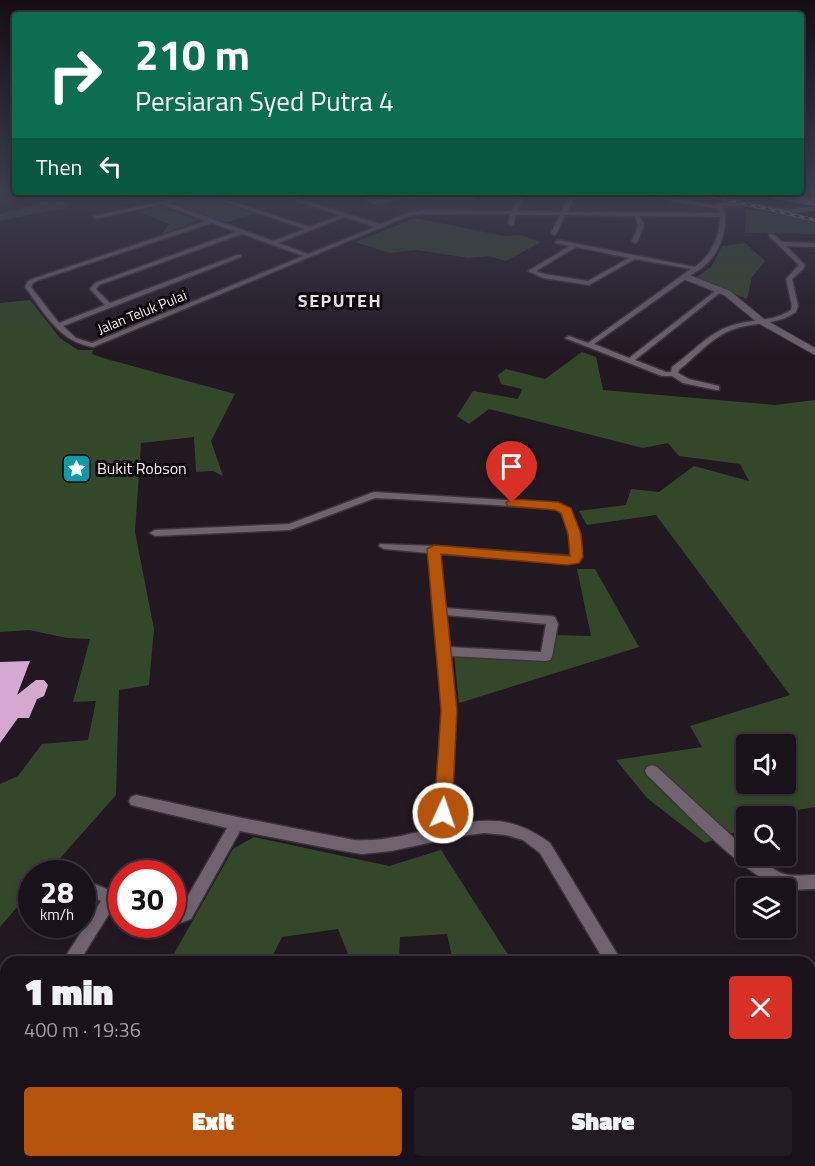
<!DOCTYPE html>
<html lang="en">
<head>
<meta charset="utf-8">
<style>
	body { margin:0; font-family:"Titillium Web",sans-serif; background:#231b23; color:#f1f3f6; height:100vh; display:flex; flex-direction:column; font-size:22px; white-space:nowrap }
	* { box-sizing:border-box; margin:0 }
	p { font-size:20px; color:#9f9ea2 }
	.icon { flex:none; width:33px; height:33px; fill:none; stroke:currentColor; stroke-width:2; stroke-linecap:round; stroke-linejoin:round }
	.map { position:relative; flex:1; overflow:hidden }
	.details { position:absolute; left:0px; top:956px; width:816px; height:212px; display:flex; flex-direction:column; background:#1a121a; border-radius:18px 18px 0 0; box-shadow:0 3px 9px #0003,0 0 0 2px #383239 }
	.details>* { flex:none }
	.hud { position:absolute; left:12px; top:12px; width:792px; height:183px; border-radius:6px; box-shadow:0 3px 9px #0003,0 0 0 2px #383239; background:#0b6e4f; color:#fff; overflow:hidden }
	.fabs { position:absolute; left:736px; top:734px; display:grid; gap:12px }
	.fabs a { display:grid; place-items:center; width:60px; height:60px; border-radius:6px; background:#1a121a; box-shadow:0 3px 9px #0003,0 0 0 2px #383239; font-size:30px }
	.speed { position:absolute; left:18px; top:860px; display:flex; gap:12px; font-size:30px; font-weight:700; text-align:center }
	.speed>* { display:grid; place-content:center; width:78px; height:78px; border-radius:50%; background:#1a121a; box-shadow:0 3px 9px #0003,0 0 0 2px #383239; line-height:1 }
	.speed small { font-size:15px; font-weight:400 }
	.speed .limit { border:9px solid #d22; background:#fff; color:#111 }
	.pin { position:absolute; display:grid; place-items:center; width:51px; height:51px; color:#fff; margin:-62px -26px; border-radius:50% 50% 50% 0; rotate:-45deg; box-shadow:0 0 6px #0007 }
	.pin .icon { rotate:45deg }
	.me { position:absolute; width:66px; margin:-33px; rotate:3deg; stroke-linejoin:round; filter:drop-shadow(0 0 4px #0008) }
	.turn { display:flex; align-items:center; gap:21px; height:126px; padding:0 24px; font-size:27px }
	.turn .icon { width:78px; height:78px; stroke-width:2.5 }
	.turn b { display:block; font-size:42px; line-height:51px }
	.then { display:flex; align-items:center; height:57px; padding:0 24px; background:#0003; gap:12px; font-size:22px }
	.round { display:grid; place-items:center; flex:none; width:63px; height:63px; border-radius:6px; background:#231b23 }
	.head { display:flex; align-items:center; justify-content:space-between; height:102px; padding:0 24px }
	h1 { font-size:36px; font-weight:800; line-height:45px }
	.action { display:flex; gap:12px; margin-top:auto; padding:12px 24px }
	.action a { flex:1; height:69px; border-radius:6px; background:#b45309; color:#fff; font-size:24px; font-weight:800; line-height:69px; text-align:center }
	.action a+a { background:#231b23; color:#f1f3f6 }
	.map>svg:first-child { display:block }
	.green { fill:#334829; fill-rule:evenodd }
	.building { fill:#d4a8d1 }
	.lines { fill:none; stroke-linecap:round; stroke-linejoin:round }
	.minor-casing { stroke:#3b343b; stroke-width:3 }
	.tertiary-casing { stroke:#3b343b; stroke-width:2 }
	.secondary-casing { stroke:#3b343b; stroke-width:2 }
	.primary-casing { stroke:#3b343b; stroke-width:3 }
	.trunk-casing { stroke:#3b343b; stroke-width:2 }
	.motorway-casing { stroke:#3b343b; stroke-width:2 }
	.minor { fill:#70636f; fill-rule:evenodd }
	.tertiary { fill:#70636f; fill-rule:evenodd }
	.secondary { fill:#856d8c; fill-rule:evenodd }
	.primary { fill:#9a76a8; fill-rule:evenodd }
	.trunk { fill:#a87cbb; fill-rule:evenodd }
	.motorway { fill:#b683ce; fill-rule:evenodd }
	.rail-casing { stroke:#b3aab2; stroke-width:3 }
	.rail { stroke:#090509; stroke-width:1.5; stroke-dasharray:5; stroke-linecap:butt }
	.route { fill:#b45309; stroke:#753606; stroke-width:1.5 }
	.labels { text-anchor:middle; stroke-width:6; stroke-linejoin:round; paint-order:stroke }
	.far-street-label { font-size:14px; fill:#faf2f9; stroke:#090509 }
	.poi-label { font-size:16px; fill:#faf2f9; stroke:#090509; text-anchor:start }
	.far-district-label { font-size:18px; font-weight:bold; letter-spacing:1.5px; fill:#ecddeb; stroke:#090509 }
</style>
</head>
<body>
<div class="map">
<svg width="815" height="1166" viewBox="0 0 815 1166">
	<rect width="100%" height="100%" fill="#221822"/>
	<path class="green" d="M204 196 256 213 225 223 171 204Z
		M48 201V205L62 201 70 205 64 208 0 221V214Z
		M160 207 199 220 161 235 169 224 137 211Z
		M746 209 787 213 815 221V234L745 233Z
		M415 218 504 236 521 235 541 242 506 261 488 256 469 258 416 250 390 253 355 242Z
		M745 243 765 261 752 277 747 299 694 279 711 267 722 246Z
		M30 300 60 338 78 350H93L92 354 103 358 235 394 211 441 223 476 213 471 196 472 194 437 141 443 135 532 154 629 149 685 119 690 116 795 47 873H32L31 891 0 927V784L18 776 42 744 88 740 96 701 73 702 90 639 67 638 29 630 0 632V303Z
		M582 352 596 357 603 390 775 405 815 400V807L763 816H747V828L705 843 647 798 616 760 702 747 690 726 790 695 656 515 587 525 579 511 626 505 631 489 659 492 694 466 749 481 740 464 679 456 668 443 643 448 489 409 469 424 457 416 473 391 518 399 522 389 501 384 498 375 506 369 545 379ZM747 744H786V783H747Z
		M577 569H595L639 647 459 703 453 645 467 655 552 658 551 635 591 636Z
		M254 837 389 866 441 850 512 961H453L447 934 400 937 399 961H351L338 929 282 937 270 961H170L233 849Z
		M56 1161H158L154 1166H53Z"/>
	<path class="building" d="M30 661 17 695 36 680H44L48 685 44 696 37 699 29 718H18L0 743V662Z"/>
	<g class="lines">
		<defs>
			<path id="minor" d="M113 195H130L127 197Z
				M194 195H203L168 203 273 241 305 229 205 195H212L310 227 340 215 279 195H285L380 224 408 213 424 210 511 211 522 195 526 196 517 211 561 212 570 195H654L714 205 725 202H743L787 210 815 206V210L787 214 743 205 720 206 724 208C729 232 717 260 697 271L594 344 629 358 718 289H722V291L635 360 666 372H671L672 367C692 353 709 332 733 325 753 319 773 322 791 310L792 306 786 279 799 265 769 236V234H773L782 242 815 243V247L786 246 805 265 803 269 792 279 798 306 796 312C777 325 757 322 737 328 713 335 697 356 679 370L678 373 689 379 719 386V390H716L683 383 672 376H662L565 338 569 336 588 343 691 269 635 259 589 285 543 278 528 271 570 246 556 243 555 242 558 240 695 267C711 255 720 237 720 217L640 216 644 225 638 241 635 243 632 241 638 225 635 216 565 215 557 233 554 235 551 233 560 215H515L514 224 511 226 508 224 510 214H424L411 215 93 347C59 342 44 312 25 287L28 281 35 278 206 221 162 204 95 219 93 216ZM655 198 719 209 720 213 567 212 573 199ZM345 217 375 227 308 254 278 243ZM212 223 236 232 95 283 90 289 105 305 59 323 31 287 33 283 39 280ZM242 234 303 256 92 343 76 338 63 326 241 257V255H237L110 303 96 289 99 285ZM576 247 629 258 588 281 544 274 536 271Z
				M405 195 472 196 475 198 472 200 405 199 375 204 361 198 364 196 375 200Z
				M374 492 558 503C578 511 579 538 582 557L578 562 567 563 439 554 445 608 551 616 555 617 558 624 552 657 550 660 546 661 450 656 455 710 449 826C491 817 515 818 550 843L622 962H605L540 853 523 840 506 835 484 833 461 836 391 851 362 854 338 850 240 831 191 919 172 926 167 924H172V911L181 908 227 828 131 805 129 801 131 797 136 795 242 818 354 840C382 842 409 834 435 828L443 710 429 553 384 549 379 546 380 544 434 546 572 556C570 541 570 517 556 509L397 499 375 498 290 530 155 536 150 533 155 530 289 524ZM446 615 546 624 541 652 449 647Z
				M652 765 657 767 747 850V855C760 855 769 868 781 873 791 877 804 875 815 875V889C805 889 792 891 783 888 743 876 679 805 647 775L645 771 647 767Z
				M82 879 122 895V909L114 906 79 962H62L101 901 82 893Z
				M0 988 6 990V1006L0 1004Z
				M172 1161H192L190 1166H170Z
				M495 1161H515L513 1166H493Z
				M520 1161H539L541 1166H522Z"/>
			<path id="tertiary" d="M683 275H689L730 291 764 319 815 348V355L758 323 724 295 683 279Z"/>
			<path id="secondary" d="M815 1036V1066L810 1068V1038Z
				M815 1076V1107L810 1109V1078Z
				M728 1161H755L753 1166H726Z
				M756 1161H783L781 1166H754Z"/>
			<path id="primary" d="M774 1161H808L810 1166H777Z"/>
			<path id="trunk" d="M768 195H785L815 200V206L772 198Z"/>
			<path id="motorway" d="M774 195H795L815 198V204Z"/>
		</defs>
		<use href="#minor" class="minor-casing"/>
		<use href="#tertiary" class="tertiary-casing"/>
		<use href="#secondary" class="secondary-casing"/>
		<use href="#primary" class="primary-casing"/>
		<use href="#trunk" class="trunk-casing"/>
		<use href="#motorway" class="motorway-casing"/>
		<use href="#minor" class="minor"/>
		<use href="#tertiary" class="tertiary"/>
		<use href="#secondary" class="secondary"/>
		<use href="#primary" class="primary"/>
		<use href="#trunk" class="trunk"/>
		<use href="#motorway" class="motorway"/>
		<defs>
			<path id="rail" d="M707 195 815 220"/>
		</defs>
		<use href="#rail" class="rail-casing"/>
		<use href="#rail" class="rail"/>
	</g>
	<linearGradient id="sky" x2="0" y2="1"><stop stop-color="#130d13"/><stop offset="0.54" stop-color="#3e3d4f"/><stop offset="1" stop-color="#3e3d4f" stop-opacity="0"/></linearGradient>
	<rect width="815" height="358" fill="url(#sky)"/>
	<path class="route" d="M512 499 558 502 571 508 581 534 583 557 579 563 567 565 441 554 457 710 452 813 449 819 443 821 437 819 434 813 441 710 427 549 434 545 570 556 568 534 561 513 555 510 508 506 506 503Z"/>
	<defs>
		<symbol id="sight-square" viewBox="-11 -11 22 22"><rect x="-9" y="-9" width="18" height="18" rx="4" fill="#0f9aa8" stroke="#090509"/><path d="M0-6L1.8-2.2L6-1.7L2.9 1.2L3.7 5.4L0 3.3L-3.7 5.4L-2.9 1.2L-6-1.7L-1.8-2.2Z" fill="#fff"/></symbol>
	</defs>
	<g fill-rule="evenodd">
		<use href="#sight-square" x="60" y="452" width="33" height="33"/>
	</g>
	<g class="labels">
		<g class="far-street-label">
			<text transform="translate(142 312) rotate(-22)" y="5">Jalan Teluk Pulai</text>
		</g>
		<g class="poi-label">
			<text x="97" y="474">Bukit Robson</text>
		</g>
		<g class="far-district-label">
			<text x="340" y="307">SEPUTEH</text>
		</g>
	</g>
</svg>
<div class="fabs">
<a><svg class="icon" aria-label="sound" viewBox="0 0 24 24"><path d="M4 9h4l5-4v14l-5-4H4zM17 9q2 3 0 6"/></svg></a>
<a><svg class="icon" aria-label="search" viewBox="0 0 24 24"><circle cx="10" cy="10" r="6"/><path d="M15 15l6 6"/></svg></a>
<a><svg class="icon" aria-label="layers" viewBox="0 0 24 24"><path d="M12 4l9 5-9 5-9-5zM3 14l9 5 9-5"/></svg></a>
</div>
<div class="speed"><div>28<small>km/h</small></div><div class="limit">30</div></div>
<div class="pin" style="left:512px;top:503px;background:#d93025"><svg class="icon" aria-label="arrive" viewBox="0 0 24 24"><path d="M6 21V4h12l-3 4 3 4H6"/></svg></div>
<svg class="me" style="left:443px;top:813px" viewBox="-20 -20 40 40"><circle r="17" fill="#b45309" stroke="#fff" stroke-width="3"/><path d="M0-11L8 9 0 5-8 9z" fill="#fff"/></svg>
<div class="hud">
<div class="turn"><svg class="icon" aria-label="right" viewBox="0 0 24 24"><path d="M7 20v-9h11M14 6l5 5-5 5"/></svg><div><b>210 m</b>Persiaran Syed Putra 4</div></div>
<div class="then">Then<svg class="icon" aria-label="left" viewBox="0 0 24 24"><path d="M17 20v-9H6M10 6l-5 5 5 5"/></svg></div>
</div>
<section class="details">
<div class="head"><div><h1>1 min</h1><p>400 m · 19:36</p></div><a class="round" style="background:#d93025;color:#fff"><svg class="icon" aria-label="close" viewBox="0 0 24 24"><path d="M6 6l12 12M18 6L6 18"/></svg></a></div>
<div class="action"><a>Exit</a><a>Share</a></div>
</section>
</div>
</body>
</html>
